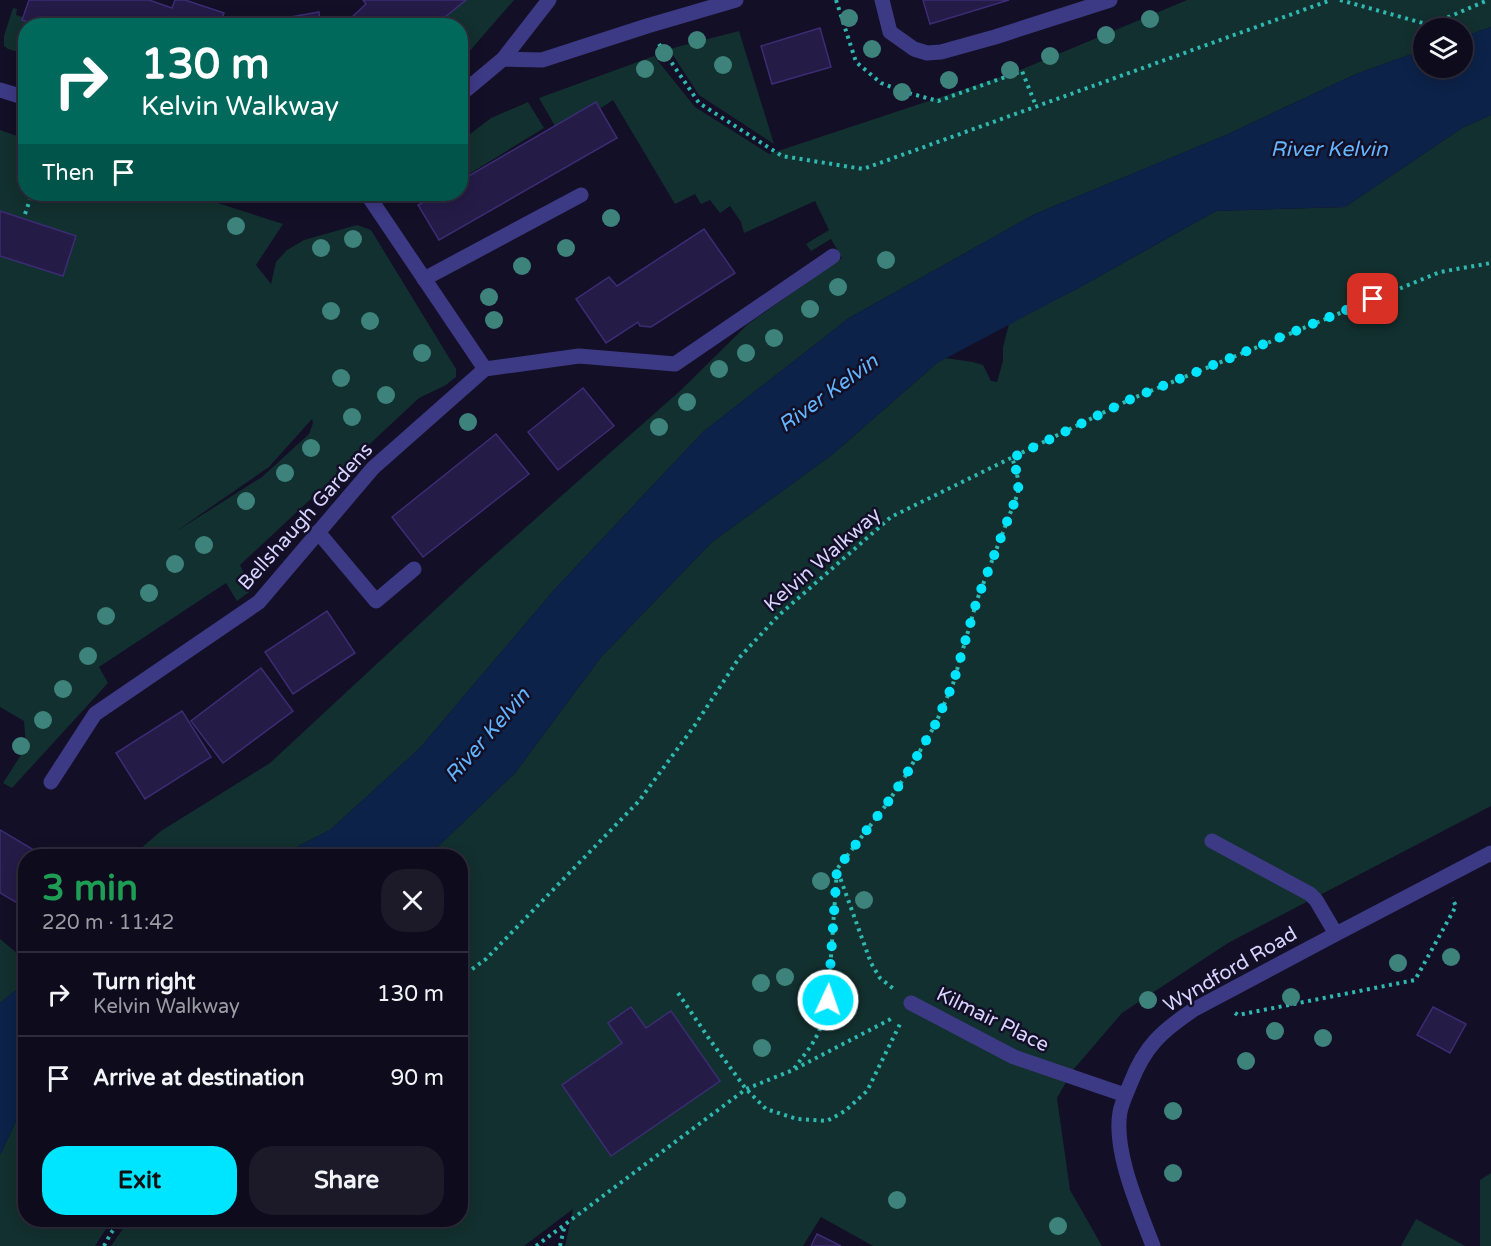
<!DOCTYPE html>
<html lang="en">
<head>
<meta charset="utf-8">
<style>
	body { margin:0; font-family:"Varela Round",sans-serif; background:#1c1929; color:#f1f3f6; height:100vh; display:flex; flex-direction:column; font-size:22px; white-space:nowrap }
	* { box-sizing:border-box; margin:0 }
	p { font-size:20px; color:#9b9ba3 }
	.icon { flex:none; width:33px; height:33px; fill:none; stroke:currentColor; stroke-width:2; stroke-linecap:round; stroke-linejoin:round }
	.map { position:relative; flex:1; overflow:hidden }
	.side { position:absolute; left:18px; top:849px; width:450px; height:378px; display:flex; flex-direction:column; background:#0e0b1c; border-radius:24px; box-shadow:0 3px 15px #0003,0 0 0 2px #2e2b3b }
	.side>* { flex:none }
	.hud { position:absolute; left:18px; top:18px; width:450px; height:183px; border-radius:24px; box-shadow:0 3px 15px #0003,0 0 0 2px #2e2b3b; background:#00695c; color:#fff; overflow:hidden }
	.buttons { position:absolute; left:1413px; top:18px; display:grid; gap:12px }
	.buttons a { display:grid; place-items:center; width:60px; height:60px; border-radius:50%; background:#0e0b1c; box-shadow:0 3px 15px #0003,0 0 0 2px #2e2b3b; font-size:30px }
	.pin { position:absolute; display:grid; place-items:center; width:51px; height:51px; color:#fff; margin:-26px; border-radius:12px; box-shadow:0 3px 9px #0006 }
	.me { position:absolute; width:66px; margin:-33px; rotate:3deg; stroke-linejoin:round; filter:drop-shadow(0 0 4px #0008) }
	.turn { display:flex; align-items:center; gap:21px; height:126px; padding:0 24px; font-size:27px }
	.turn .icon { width:78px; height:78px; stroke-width:2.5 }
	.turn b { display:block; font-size:42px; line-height:51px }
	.then { display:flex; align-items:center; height:57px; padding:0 24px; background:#0003; gap:12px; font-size:22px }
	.round { display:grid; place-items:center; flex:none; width:63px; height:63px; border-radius:24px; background:#1c1929 }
	.headline { display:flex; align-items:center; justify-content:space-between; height:102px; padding:0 24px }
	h1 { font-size:36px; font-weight:700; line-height:45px; color:#1e9e55 }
	.cta { display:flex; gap:12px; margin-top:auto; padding:12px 24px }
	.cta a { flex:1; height:69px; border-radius:24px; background:#00e5ff; color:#111; font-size:24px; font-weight:700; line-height:69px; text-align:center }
	.cta a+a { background:#1c1929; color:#f1f3f6 }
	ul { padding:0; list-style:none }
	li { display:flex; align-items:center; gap:18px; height:84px; padding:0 24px; border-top:2px solid #2e2b3b }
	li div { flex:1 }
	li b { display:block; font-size:22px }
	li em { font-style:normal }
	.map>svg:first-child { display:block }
	.green { fill:#12302f; fill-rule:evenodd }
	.water { fill:#0c2248 }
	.building { fill:#241b47; stroke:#3b2d73; stroke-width:1.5 }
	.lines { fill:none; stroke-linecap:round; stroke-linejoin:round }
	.path { stroke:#2fb8b0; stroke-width:4; stroke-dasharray:3 4.5; stroke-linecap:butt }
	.service { stroke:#3d3a85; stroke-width:15 }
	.minor { stroke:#3d3a85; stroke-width:15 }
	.tree { fill:#3d827b }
	.route { stroke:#00e5ff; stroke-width:10; stroke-dasharray:0 18 }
	.labels { text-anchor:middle; stroke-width:5; stroke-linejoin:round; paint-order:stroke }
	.street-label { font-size:20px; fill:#d9d4ff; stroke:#130f26 }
	.water-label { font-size:21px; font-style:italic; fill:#62b6ff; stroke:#130f26 }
</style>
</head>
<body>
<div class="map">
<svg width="1491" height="1246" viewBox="0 0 1491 1246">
	<rect width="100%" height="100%" fill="#130f26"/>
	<path class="green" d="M464 0H514L461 61 460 26H431Z
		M1187 0H1491V27L1463 37 1462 28H1424L1423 50 1356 74 1226 135 1035 214 849 318 703 432 554 590 419 749 330 830 279 856H132L161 831 270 763 480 568 681 390 748 324 842 258 831 239 811 251 806 244 829 230 815 201 744 233 741 222 730 206 720 213 710 200 701 204 695 194 675 204 613 100 601 108 596 102 555 126 539 98 654 56 695 107 769 154 1013 73Z
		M13 8 17 9 16 15 49 25 26 26 25 54 8 49 4 46V36Z
		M739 31 774 144 699 95 669 49Z
		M528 102 544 128 461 179V141L491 118Z
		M1491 115V806L1228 943 1122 1013 1073 1070 1057 1098 1070 1190 1102 1246H873L821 1217 803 1246H565L573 1209 524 1246H111L129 1220H460V856H428L515 773 601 657 712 542 833 454 937 363 945 358 973 362 983 365 991 381 997 382 1003 361V347L1009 324 1082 286 1216 211 1345 207 1462 128Z
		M0 130 25 139 26 194H190L283 224 256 265 271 284 276 262 287 250 304 240 357 225 371 230 456 369V377L446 385 419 398 240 565 252 590 237 601 226 583 99 667 108 683 12 788 3 783 26 747 24 721 0 707ZM312 419 313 423 309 434 262 477 175 532 269 467Z
		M0 939 17 953 26 946 25 983 0 1003Z
		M25 1102 26 1220H112L95 1246H0V1155Z
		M1491 1173V1246H1480V1180Z
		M1416 1219 1465 1246H1401Z"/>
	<path class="water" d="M1491 27V115L1462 128 1345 207 1216 211 1082 286 937 363 833 454 712 542 601 657 515 773 428 856H279L330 830 419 749 554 590 703 432 849 318 1035 214 1226 135 1356 74 1423 50 1424 68H1462L1463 37Z
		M25 983V1102L0 1155V1003Z"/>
	<path class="building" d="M29 0H149L172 8 175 0H185L224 13 220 24 226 26H38L22 20Z
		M363 0H466L434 26H269L268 21 319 12 320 21 352 17 366 4Z
		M923 0H1009L930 24Z
		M820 28 831 67 772 84 761 46Z
		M596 102 617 138 439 240 418 205 439 194H460V181Z
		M0 211 76 236 63 276 0 256Z
		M704 229 735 273 651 327 640 326 638 322 606 343 576 299 609 277 617 286Z
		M583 388 614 426 558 470 528 432Z
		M496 434 529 474 423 557 392 517Z
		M327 611 355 653 293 694 265 652Z
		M261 668 293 711 223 763 191 721Z
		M182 711 211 757 145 799 116 753Z
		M0 830 44 856H26V908L0 893Z
		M631 1007 646 1028 671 1011 720 1081 611 1156 562 1085 622 1043 608 1023Z
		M1433 1007 1466 1024 1450 1053 1417 1035Z
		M817 1234 841 1246H811Z"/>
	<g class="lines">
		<path class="path" d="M836 0 856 62 881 83 905 92 938 101 1022 71 1036 106
			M1340 0 1430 25 1488 0
			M659 44 699 103 782 156 863 169 1331 0
			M25 214 32 194
			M838 872 871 963 880 978 895 990
			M460 978 486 959 639 801 695 725 739 658 779 615 891 517 1131 399 1440 272 1491 263
			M678 993 710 1040 746 1089 766 1109 797 1119 827 1121 845 1111 867 1091 901 1022
			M1235 1013 1238 1015 1415 980 1456 906 1452 898
			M795 1069 889 1020 894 1016
			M104 1246 111 1233 121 1220
			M536 1246 746 1089 793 1070 811 1046 819 1032 828 1001 837 869 886 805 906 775 935 725 953 684 977 600 1018 493C1019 480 1017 471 1012 458
			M560 1246 565 1224"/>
		<path class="service" d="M882 0 890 32 914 49 927 53 941 52 995 37 1110 0
			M424 279 581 195
			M318 532 376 601 414 569"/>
		<path class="minor" d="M503 59 542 60 647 26 736 0
			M0 90 26 98
			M460 95 503 59 549 0
			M367 194 485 369
			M51 782 95 714 259 602 373 468 485 369 579 356 675 364 833 256
			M1212 841 1310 894 1316 900 1336 934
			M911 1003 1014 1057 1125 1095
			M1153 1246C1139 1209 1113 1151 1120 1112 1122 1102 1127 1092 1131 1082 1145 1046 1162 1031 1193 1010L1336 934 1491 853"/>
	</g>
	<g class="tree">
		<circle cx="849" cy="18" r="9"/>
		<circle cx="1150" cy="19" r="9"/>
		<circle cx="1106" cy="35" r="9"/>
		<circle cx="697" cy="40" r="9"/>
		<circle cx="872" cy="49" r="9"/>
		<circle cx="664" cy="53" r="9"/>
		<circle cx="1050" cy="56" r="9"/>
		<circle cx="723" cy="65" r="9"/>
		<circle cx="645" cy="69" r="9"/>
		<circle cx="1010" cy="70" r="9"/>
		<circle cx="949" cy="80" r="9"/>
		<circle cx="902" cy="92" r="9"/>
		<circle cx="611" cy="218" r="9"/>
		<circle cx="236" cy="226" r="9"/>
		<circle cx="353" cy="239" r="9"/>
		<circle cx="321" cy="248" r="9"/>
		<circle cx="566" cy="248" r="9"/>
		<circle cx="886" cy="260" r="9"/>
		<circle cx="522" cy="266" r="9"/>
		<circle cx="838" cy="287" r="9"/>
		<circle cx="489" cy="297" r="9"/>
		<circle cx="810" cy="309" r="9"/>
		<circle cx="331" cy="311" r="9"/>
		<circle cx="494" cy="320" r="9"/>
		<circle cx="370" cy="321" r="9"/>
		<circle cx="774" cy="338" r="9"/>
		<circle cx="422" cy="353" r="9"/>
		<circle cx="746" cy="353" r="9"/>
		<circle cx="719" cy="369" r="9"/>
		<circle cx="341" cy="378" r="9"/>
		<circle cx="386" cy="395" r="9"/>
		<circle cx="687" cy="402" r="9"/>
		<circle cx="352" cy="417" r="9"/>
		<circle cx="468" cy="422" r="9"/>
		<circle cx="659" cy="427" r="9"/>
		<circle cx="311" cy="448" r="9"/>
		<circle cx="285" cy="473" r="9"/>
		<circle cx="246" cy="501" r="9"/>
		<circle cx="204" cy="545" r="9"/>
		<circle cx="175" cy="564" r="9"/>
		<circle cx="149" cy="593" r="9"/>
		<circle cx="106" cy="616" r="9"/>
		<circle cx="88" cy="656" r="9"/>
		<circle cx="63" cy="689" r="9"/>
		<circle cx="43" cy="720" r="9"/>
		<circle cx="21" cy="746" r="9"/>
		<circle cx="821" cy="881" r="9"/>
		<circle cx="864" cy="900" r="9"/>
		<circle cx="1451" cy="957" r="9"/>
		<circle cx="1398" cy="963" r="9"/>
		<circle cx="785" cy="977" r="9"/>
		<circle cx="761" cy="983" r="9"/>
		<circle cx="1291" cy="997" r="9"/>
		<circle cx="1148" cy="1000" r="9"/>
		<circle cx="1275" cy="1031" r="9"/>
		<circle cx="1323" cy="1038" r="9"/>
		<circle cx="762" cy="1048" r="9"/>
		<circle cx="1246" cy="1061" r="9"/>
		<circle cx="1173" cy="1111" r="9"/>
		<circle cx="1173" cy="1173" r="9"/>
		<circle cx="897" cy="1200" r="9"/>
		<circle cx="1058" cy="1226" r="9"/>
	</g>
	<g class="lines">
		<path class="route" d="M828 1000 837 869 886 805 906 775 935 725 953 684 977 600 1018 493C1019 479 1017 471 1012 458L1131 399 1373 299"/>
	</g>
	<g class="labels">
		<g class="street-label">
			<text transform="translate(305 516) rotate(-48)" y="7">Bellshaugh Gardens</text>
			<text transform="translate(822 559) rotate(-41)" y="7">Kelvin Walkway</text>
			<text transform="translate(1230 969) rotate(-30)" y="7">Wyndford Road</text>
			<text transform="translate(993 1019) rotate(26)" y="7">Kilmair Place</text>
		</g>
		<g class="water-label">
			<text x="1329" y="156">River Kelvin</text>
			<text transform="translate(828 393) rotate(-36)" y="7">River Kelvin</text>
			<text transform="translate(487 735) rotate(-49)" y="7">River Kelvin</text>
		</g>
	</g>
</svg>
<div class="buttons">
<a><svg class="icon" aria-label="layers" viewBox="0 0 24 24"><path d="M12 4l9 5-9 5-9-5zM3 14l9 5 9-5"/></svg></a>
</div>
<div class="pin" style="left:1373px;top:299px;background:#d93025"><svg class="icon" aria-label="arrive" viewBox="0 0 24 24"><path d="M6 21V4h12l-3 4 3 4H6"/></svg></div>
<svg class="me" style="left:828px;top:1000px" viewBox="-20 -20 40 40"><circle r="17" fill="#00e5ff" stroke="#fff" stroke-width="3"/><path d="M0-11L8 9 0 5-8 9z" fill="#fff"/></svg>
<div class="hud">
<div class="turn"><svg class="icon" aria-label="right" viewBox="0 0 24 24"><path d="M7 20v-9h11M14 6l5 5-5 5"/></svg><div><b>130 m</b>Kelvin Walkway</div></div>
<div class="then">Then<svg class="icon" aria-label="arrive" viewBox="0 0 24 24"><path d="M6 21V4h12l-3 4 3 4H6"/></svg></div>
</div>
<section class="side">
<div class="headline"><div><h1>3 min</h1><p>220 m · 11:42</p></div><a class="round"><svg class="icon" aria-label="close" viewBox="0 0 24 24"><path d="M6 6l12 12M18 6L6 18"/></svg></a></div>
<ul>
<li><svg class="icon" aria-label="right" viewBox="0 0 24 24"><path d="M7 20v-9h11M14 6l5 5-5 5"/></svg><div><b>Turn right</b><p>Kelvin Walkway</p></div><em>130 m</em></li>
<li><svg class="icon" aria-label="arrive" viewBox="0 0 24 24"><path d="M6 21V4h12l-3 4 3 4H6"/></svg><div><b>Arrive at destination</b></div><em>90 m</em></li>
</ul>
<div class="cta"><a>Exit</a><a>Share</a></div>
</section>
</div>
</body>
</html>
